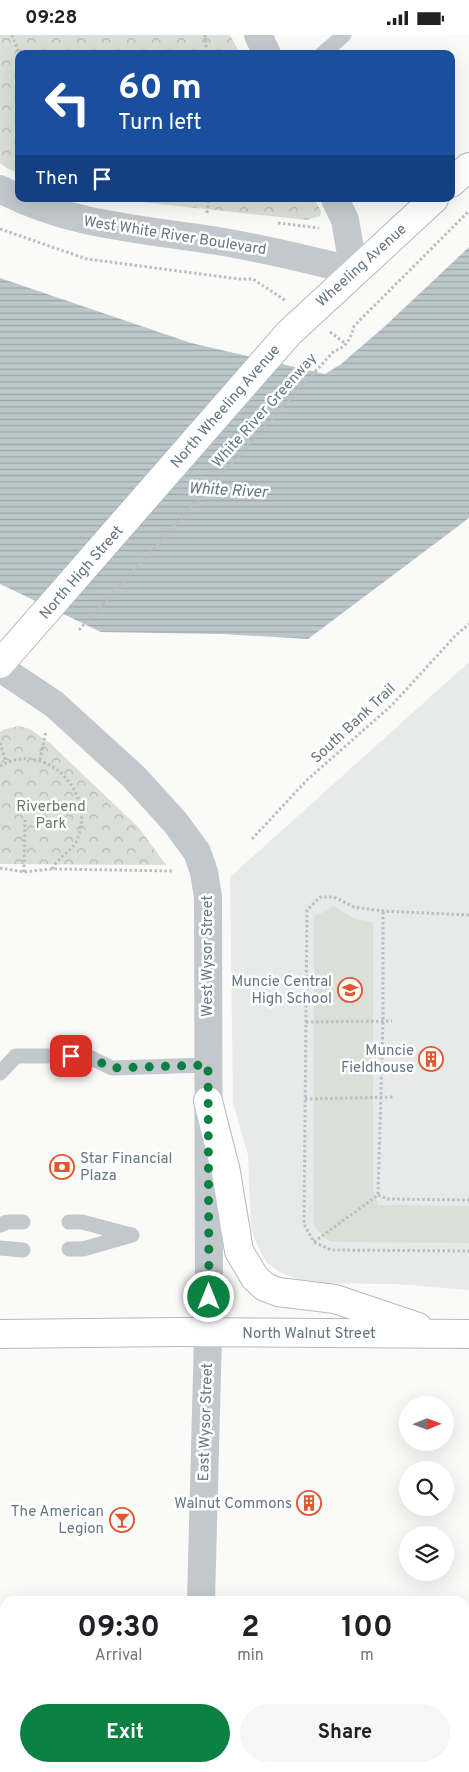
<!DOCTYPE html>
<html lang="en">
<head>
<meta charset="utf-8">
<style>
	body { margin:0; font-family:Overpass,sans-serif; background:#f6f6f6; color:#202124; height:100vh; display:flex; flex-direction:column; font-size:19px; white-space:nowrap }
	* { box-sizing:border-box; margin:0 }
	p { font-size:16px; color:#757577 }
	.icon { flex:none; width:28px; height:28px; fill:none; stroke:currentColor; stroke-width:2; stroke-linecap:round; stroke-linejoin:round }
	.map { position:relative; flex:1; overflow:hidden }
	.drawer { position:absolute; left:0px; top:1561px; width:470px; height:176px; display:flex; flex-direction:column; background:#fff; border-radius:15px 15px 0 0; box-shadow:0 5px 20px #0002 }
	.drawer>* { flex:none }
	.guide { position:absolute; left:15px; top:15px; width:440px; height:152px; border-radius:10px; box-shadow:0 5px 20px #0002; background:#1a4fa0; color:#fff; overflow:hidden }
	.needle { width:32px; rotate:89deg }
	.controls { position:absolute; left:399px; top:1361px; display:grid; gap:10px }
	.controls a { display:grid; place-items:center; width:55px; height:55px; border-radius:50%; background:#fff; box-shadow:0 5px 20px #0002; font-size:25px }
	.pin { position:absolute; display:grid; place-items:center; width:42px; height:42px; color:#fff; margin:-21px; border-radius:10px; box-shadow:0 2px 8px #0006 }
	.me { position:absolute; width:55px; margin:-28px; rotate:0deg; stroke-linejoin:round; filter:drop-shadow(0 0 4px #0008) }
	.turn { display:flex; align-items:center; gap:18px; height:105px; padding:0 20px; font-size:22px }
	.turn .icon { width:65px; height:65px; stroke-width:2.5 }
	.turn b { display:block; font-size:35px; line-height:42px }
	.then { display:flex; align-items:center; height:48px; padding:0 20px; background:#0003; gap:10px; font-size:19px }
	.eta { display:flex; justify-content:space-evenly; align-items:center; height:85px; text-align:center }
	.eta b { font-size:30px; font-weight:700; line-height:35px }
	.action { display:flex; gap:10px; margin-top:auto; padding:10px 20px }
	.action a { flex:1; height:58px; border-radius:30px; background:#0b8043; color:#fff; font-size:20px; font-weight:700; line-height:58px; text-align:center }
	.action a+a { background:#f6f6f6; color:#202124 }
	.status { display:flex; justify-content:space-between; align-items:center; height:35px; padding:0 25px; background:#fff; direction:ltr }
	.status svg { height:14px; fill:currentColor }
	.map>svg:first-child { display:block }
	.built { fill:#e8e9e9 }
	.grass { fill:#dadfd7 }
	.park { fill:url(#park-crowns) }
	.water { fill:url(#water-rules) }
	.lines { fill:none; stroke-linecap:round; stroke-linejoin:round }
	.secondary-casing { stroke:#b3babf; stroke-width:30 }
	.path { stroke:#bbbfc2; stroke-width:3; stroke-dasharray:2.5 2.5; stroke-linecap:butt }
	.service { stroke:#c3c8cc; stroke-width:15 }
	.minor { stroke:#c3c8cc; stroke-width:28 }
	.tertiary { stroke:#c3c8cc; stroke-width:28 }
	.secondary { stroke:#fff; stroke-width:28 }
	.route { stroke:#0b8043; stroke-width:9; stroke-dasharray:0 16.2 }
	.labels { text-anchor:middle; stroke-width:5; stroke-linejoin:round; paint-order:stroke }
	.street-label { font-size:15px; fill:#657683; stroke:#fff }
	.park-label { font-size:15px; fill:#687a64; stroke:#fff }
	.poi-label { font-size:15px; fill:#657683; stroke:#fff; text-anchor:end }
	.water-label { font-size:16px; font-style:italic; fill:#60757c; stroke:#fff }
</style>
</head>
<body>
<div class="status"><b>09:28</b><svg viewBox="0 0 49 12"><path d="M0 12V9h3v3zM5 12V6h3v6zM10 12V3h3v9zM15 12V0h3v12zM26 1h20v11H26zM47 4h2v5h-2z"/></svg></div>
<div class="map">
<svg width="469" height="1737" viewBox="0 0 469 1737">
	<defs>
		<pattern id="park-crowns" width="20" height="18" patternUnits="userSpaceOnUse" patternTransform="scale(1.25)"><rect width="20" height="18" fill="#dadfd7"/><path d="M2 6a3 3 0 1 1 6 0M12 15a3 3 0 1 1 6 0" fill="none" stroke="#b4b9b4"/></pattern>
		<pattern id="water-rules" width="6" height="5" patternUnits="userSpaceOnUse" patternTransform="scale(1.25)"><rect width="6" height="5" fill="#bbc7cb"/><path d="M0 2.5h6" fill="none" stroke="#9ca6aa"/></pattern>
	</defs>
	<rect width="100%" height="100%" fill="#fafaf8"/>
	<path class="built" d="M469 627V1255L394 1249 307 1248 278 1236 267 1228 257 1210 251 1193 248 1120 233 1068 230 842Z"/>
	<path class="grass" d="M334 871 354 884 373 887V1155L378 1170 469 1171V1208L334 1207 327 1205 314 1191V882Z"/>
	<path class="park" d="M0 0H230L240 19H19V138L8 134 0 128Z
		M113 164H314L321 176 320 181 307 185Z
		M19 691 30 694 51 709 139 793 166 830 0 829V697L5 694Z"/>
	<path class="water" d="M469 212V483L308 604 222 599 101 597 0 549V243L191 308 325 339 341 329 384 292Z"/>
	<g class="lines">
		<defs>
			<path id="secondary" d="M451 148 469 132
				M0 629 289 298 434 164
				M208 1066 226 1137 239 1216 255 1243 265 1252 278 1257 335 1264 418 1292
				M0 1299 176 1297 469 1299"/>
		</defs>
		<use href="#secondary" class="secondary-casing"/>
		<path class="path" d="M12 0 19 19
			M205 0 207 19
			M207 178 209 164
			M278 188 319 193
			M0 194 87 224 239 244H253L286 266
			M330 297 346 309
			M79 595 334 316C347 312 351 303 354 291L469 176
			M0 708 6 727
			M40 725 46 696
			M0 731C46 704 97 758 77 805 73 814 65 818 59 825 56 827 54 831 52 834
			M252 804 307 745 392 670 456 600 469 589
			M0 833 24 837 52 834 173 836
			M24 837 25 785
			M469 880 383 876 354 872 334 862H320L307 875 304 1189 314 1207 331 1215 469 1216
			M306 987 392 986
			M305 1064 394 1062
			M378 1160 388 1164 469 1165
			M314 1207 378 1160 383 987V876"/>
		<path class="service" d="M322 19 344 0
			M0 1038 16 1021H87L112 1033 208 1030
			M69 1187H82L131 1200
			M0 1190 7 1187H23
			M0 1213 23 1215
			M69 1214H83L132 1200
			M19 1732 20 1737"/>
		<path class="minor" d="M258 0 267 19
			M335 164 345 185 354 236
			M0 1665H5
			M465 1667H469"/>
		<path class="tertiary" d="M0 154C71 192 146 194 224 207 268 215 311 225 354 236
			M0 633 54 669 134 742 175 787 197 817 204 837 208 862 209 1262 201 1566
			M201 1732 202 1737"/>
		<use href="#secondary" class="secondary"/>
	</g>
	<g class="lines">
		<path class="route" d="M71 1021H87L112 1033 208 1030 209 1262"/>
	</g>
	<defs>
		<symbol id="school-ring" viewBox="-11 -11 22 22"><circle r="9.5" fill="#fff" stroke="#e4572e" stroke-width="1.5"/><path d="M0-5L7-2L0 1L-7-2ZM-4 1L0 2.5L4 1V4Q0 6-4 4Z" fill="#e4572e"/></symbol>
		<symbol id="building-ring" viewBox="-11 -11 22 22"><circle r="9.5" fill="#fff" stroke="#e4572e" stroke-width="1.5"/><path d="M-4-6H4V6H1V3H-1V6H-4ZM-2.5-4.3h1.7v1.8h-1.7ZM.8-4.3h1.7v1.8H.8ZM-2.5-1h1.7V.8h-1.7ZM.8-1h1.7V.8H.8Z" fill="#e4572e"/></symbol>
		<symbol id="bank-ring" viewBox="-11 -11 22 22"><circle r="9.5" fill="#fff" stroke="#e4572e" stroke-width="1.5"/><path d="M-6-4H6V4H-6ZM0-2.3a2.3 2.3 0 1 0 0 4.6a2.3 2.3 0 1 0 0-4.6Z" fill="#e4572e"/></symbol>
		<symbol id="bar-ring" viewBox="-11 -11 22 22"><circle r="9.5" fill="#fff" stroke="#e4572e" stroke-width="1.5"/><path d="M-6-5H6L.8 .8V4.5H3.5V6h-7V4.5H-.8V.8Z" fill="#e4572e"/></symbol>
	</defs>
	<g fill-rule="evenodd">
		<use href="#school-ring" x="336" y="941" width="28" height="28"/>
		<use href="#building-ring" x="417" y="1010" width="28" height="28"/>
		<use href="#bank-ring" x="48" y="1118" width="28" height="28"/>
		<use href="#building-ring" x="295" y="1454" width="28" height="28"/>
		<use href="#bar-ring" x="108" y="1471" width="28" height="28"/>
	</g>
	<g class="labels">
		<g class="street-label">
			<text transform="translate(175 200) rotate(9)" y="5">West White River Boulevard</text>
			<text transform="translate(361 230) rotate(-42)" y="5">Wheeling Avenue</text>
			<text transform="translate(225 371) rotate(-49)" y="5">North Wheeling Avenue</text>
			<text transform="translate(264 375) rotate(-48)" y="5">White River Greenway</text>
			<text transform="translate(81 537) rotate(-49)" y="5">North High Street</text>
			<text transform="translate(353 688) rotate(-43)" y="5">South Bank Trail</text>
			<text transform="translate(207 921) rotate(-90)" y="5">West Wysor Street</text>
			<text x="309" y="1303">North Walnut Street</text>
			<text transform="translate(205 1387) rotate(-88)" y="5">East Wysor Street</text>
		</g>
		<g class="park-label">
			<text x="51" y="776">Riverbend<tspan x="51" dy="17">Park</tspan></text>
		</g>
		<g class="poi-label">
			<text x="332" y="951">Muncie Central<tspan x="332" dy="17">High School</tspan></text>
			<text x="414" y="1020">Muncie<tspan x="414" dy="17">Fieldhouse</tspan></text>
			<text x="80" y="1128" text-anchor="start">Star Financial<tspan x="80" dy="17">Plaza</tspan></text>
			<text x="292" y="1473">Walnut Commons</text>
			<text x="104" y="1481">The American<tspan x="104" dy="17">Legion</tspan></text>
		</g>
		<g class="water-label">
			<text transform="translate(228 454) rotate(3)" y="6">White River</text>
		</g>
	</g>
</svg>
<div class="controls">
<a><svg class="needle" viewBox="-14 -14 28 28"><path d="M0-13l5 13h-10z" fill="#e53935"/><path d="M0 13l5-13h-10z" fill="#757577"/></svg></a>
<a><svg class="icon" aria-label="search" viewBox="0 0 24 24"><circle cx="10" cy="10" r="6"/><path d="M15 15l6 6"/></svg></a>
<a><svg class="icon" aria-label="layers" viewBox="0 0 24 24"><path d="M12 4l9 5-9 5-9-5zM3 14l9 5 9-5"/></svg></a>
</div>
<div class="pin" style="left:71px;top:1021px;background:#d93025"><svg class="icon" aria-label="arrive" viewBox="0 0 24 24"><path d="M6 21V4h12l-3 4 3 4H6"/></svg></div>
<svg class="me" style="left:209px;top:1262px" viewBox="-20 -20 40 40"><circle r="17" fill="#0b8043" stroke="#fff" stroke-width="3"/><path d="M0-11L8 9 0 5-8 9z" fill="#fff"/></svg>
<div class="guide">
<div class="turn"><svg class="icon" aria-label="left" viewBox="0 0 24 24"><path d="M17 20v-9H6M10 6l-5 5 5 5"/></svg><div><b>60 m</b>Turn left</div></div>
<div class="then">Then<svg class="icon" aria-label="arrive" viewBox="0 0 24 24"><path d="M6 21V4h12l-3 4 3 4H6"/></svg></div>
</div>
<section class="drawer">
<div class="eta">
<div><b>09:30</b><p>Arrival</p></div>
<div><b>2</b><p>min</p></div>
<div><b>100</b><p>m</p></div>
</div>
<div class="action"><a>Exit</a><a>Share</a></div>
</section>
</div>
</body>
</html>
